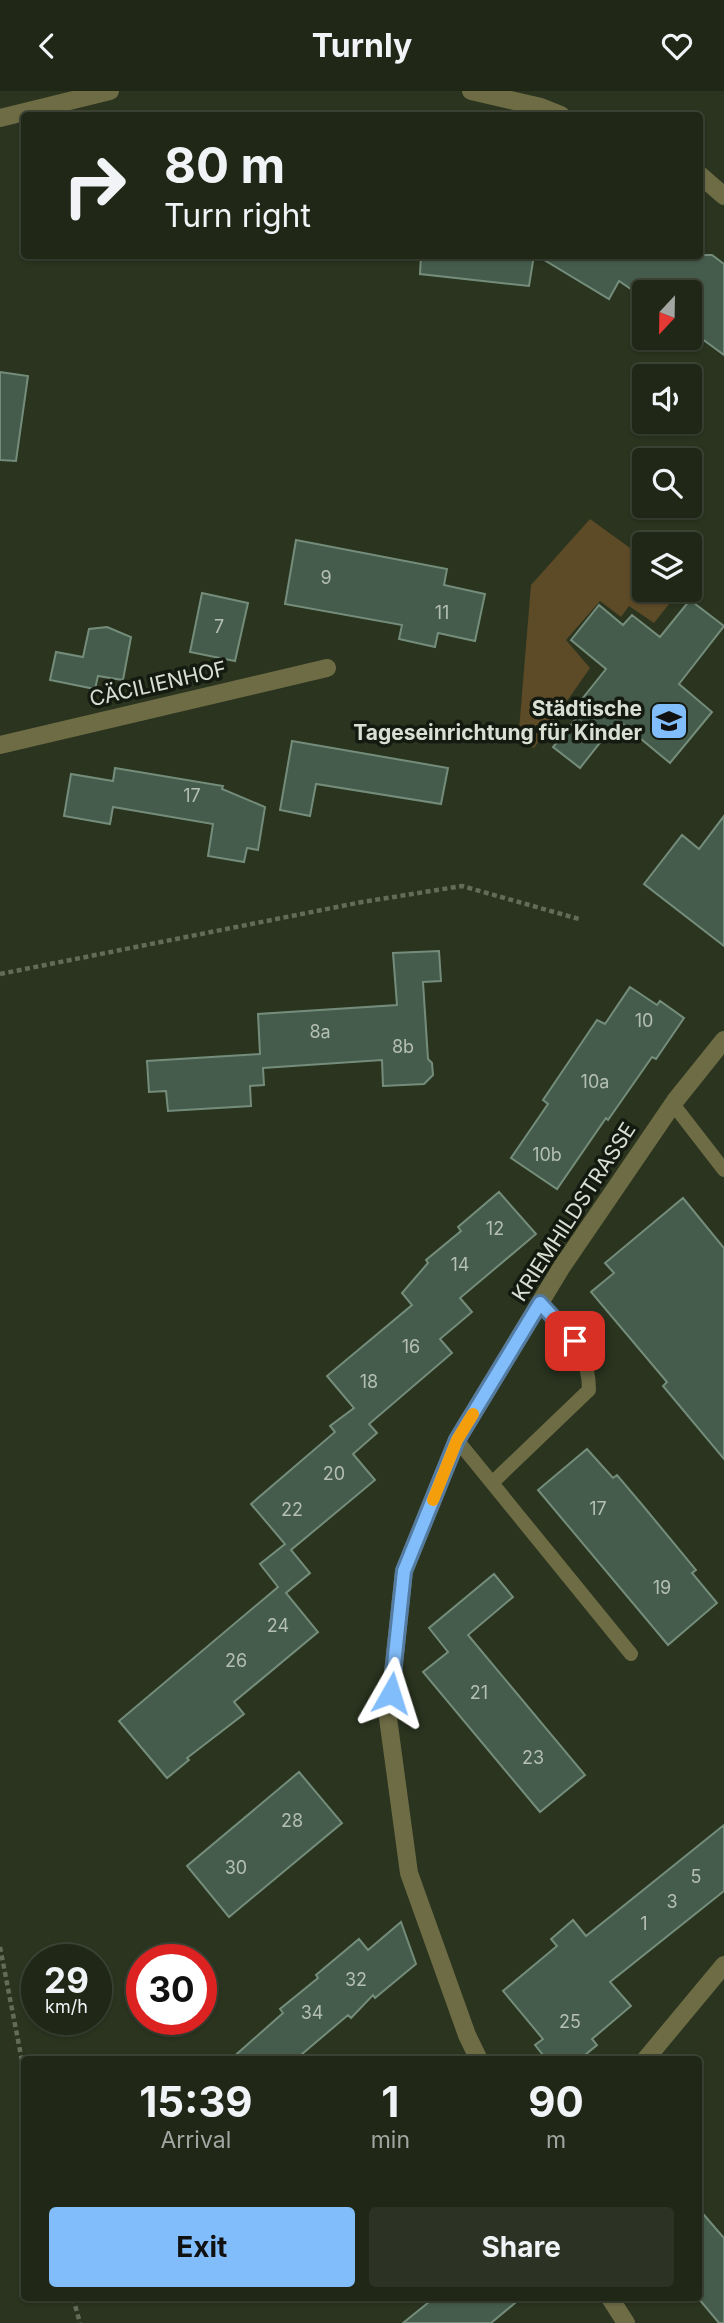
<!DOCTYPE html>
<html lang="en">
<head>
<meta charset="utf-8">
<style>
	body { margin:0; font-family:Inter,sans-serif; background:#2d3324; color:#f1f3f6; height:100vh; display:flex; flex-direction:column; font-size:26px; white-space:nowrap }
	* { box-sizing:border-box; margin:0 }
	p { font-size:23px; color:#a2a5a1 }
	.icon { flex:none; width:38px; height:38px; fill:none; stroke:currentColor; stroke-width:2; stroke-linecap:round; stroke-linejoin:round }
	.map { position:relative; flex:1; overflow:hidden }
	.details { position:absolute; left:21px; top:1965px; width:681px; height:245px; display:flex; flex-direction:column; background:#202717; border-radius:7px; box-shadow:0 2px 5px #0004,0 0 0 2px #3d4436 }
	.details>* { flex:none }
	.hud { position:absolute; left:21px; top:21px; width:682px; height:147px; border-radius:7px; box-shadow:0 2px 5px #0004,0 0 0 2px #3d4436; background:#202717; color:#f1f3f6; overflow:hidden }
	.needle { width:46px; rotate:202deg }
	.buttons { position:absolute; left:632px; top:189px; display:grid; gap:14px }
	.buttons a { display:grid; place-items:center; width:70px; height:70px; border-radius:7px; background:#202717; box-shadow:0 2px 5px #0004,0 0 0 2px #3d4436; font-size:35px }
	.speed { position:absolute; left:21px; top:1853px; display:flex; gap:14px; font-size:35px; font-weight:700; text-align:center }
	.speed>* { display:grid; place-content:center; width:91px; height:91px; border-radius:50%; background:#202717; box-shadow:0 2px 5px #0004,0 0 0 2px #3d4436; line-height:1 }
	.speed small { font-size:18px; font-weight:400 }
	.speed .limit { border:10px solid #d22; background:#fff; color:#111 }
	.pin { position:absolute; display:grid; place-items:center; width:60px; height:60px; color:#fff; margin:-30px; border-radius:14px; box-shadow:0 4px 10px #0006 }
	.me { position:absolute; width:77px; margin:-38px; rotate:6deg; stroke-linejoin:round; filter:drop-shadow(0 0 5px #0008) }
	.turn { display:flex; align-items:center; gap:24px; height:147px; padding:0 28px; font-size:32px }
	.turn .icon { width:91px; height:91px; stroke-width:2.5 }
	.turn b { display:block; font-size:49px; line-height:60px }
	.eta { display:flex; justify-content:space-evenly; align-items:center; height:119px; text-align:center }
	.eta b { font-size:42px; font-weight:700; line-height:49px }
	.button { display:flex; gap:14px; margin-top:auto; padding:14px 28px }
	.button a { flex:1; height:80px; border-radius:7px; background:#81bdfa; color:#111; font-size:28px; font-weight:700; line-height:80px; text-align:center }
	.button a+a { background:#2d3324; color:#f1f3f6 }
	header { display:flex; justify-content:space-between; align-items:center; height:91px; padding:0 28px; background:#202717; font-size:32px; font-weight:700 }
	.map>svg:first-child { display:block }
	.green { fill:#5d4a27 }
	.building { fill:#455c4c; stroke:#748d7b; stroke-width:2 }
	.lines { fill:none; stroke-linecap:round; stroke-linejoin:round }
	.path { stroke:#636c59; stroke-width:4.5; stroke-dasharray:5 3.5; stroke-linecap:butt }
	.lane { stroke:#6e6c45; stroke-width:14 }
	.street { stroke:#6e6c45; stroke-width:18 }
	.route-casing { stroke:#547ba2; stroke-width:18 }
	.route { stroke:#81bdfa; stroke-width:12 }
	.slow { stroke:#f59e0b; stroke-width:12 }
	.labels { text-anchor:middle; stroke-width:7; stroke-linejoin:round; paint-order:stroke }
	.number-label { font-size:18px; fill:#b4bfb1 }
	.street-label { font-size:21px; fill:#d9e0d3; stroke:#151a11 }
	.poi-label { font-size:21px; font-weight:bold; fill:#d9e0d3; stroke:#151a11; text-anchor:end }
</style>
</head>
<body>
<header><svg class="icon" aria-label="back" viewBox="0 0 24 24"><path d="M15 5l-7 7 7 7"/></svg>Turnly<svg class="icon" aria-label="heart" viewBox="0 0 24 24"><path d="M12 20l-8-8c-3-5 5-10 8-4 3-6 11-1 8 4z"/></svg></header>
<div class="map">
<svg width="724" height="2232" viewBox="0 0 724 2232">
	<rect width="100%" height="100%" fill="#2a341f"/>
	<path class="green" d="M590 428 644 467V499H680L654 532 629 515 621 526 600 510 566 549 590 577 534 657 518 651 531 494Z"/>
	<path class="building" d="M421 164H534L529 195 420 183Z
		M536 164H712L724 173V264L690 239V201H644V207L619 190 609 208Z
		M0 281 28 285 16 370 0 369Z
		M296 449 447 478 444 494 485 503 475 550 438 542 435 556 399 548 402 534 285 513Z
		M202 502 248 512 235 570 190 561Z
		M690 509 724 535 679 593 712 621 670 672 618 629 580 677 553 656 580 623 574 618 606 578 571 549 599 514 623 534 632 524 660 546Z
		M107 536 131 546 123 589 98 585 95 598 50 589 56 561 83 566 89 538Z
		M292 650 448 677 441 713 316 693 310 725 280 719Z
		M115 677 223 695 222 698 265 716 258 759 247 757 244 771 208 765 213 733 113 716 110 733 64 725 71 683 113 690Z
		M724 725V855L644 793 682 744 699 758Z
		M439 860 441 890 423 891 428 968 432 972 433 984 424 993 383 995 382 969 263 977 264 994 250 995 251 1015 168 1020 166 1000 149 1001 147 970 260 963 258 923 397 914 393 862Z
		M630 896 657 914 660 910 684 927 656 968 652 966 608 1029 606 1027 557 1098 511 1067 548 1013 543 1009 597 929 605 933Z
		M499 1101 536 1143 460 1207 472 1221 440 1248 452 1262 369 1333 377 1342 353 1363 375 1389 291 1459 310 1482 286 1502 318 1541 234 1611 244 1623 187 1667 189 1669 167 1687 119 1630 278 1496 260 1473 285 1453 251 1413 335 1341 330 1335 354 1317 327 1285 412 1214 402 1202 428 1172 426 1169 461 1140 458 1136Z
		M683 1107 724 1157V1368L663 1295 667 1291 591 1201 614 1182 605 1172Z
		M587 1358 613 1387 617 1384 644 1416 696 1479 692 1482 717 1512 668 1554 538 1399Z
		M494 1483 513 1506 468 1544 585 1684 540 1721 423 1581 448 1561 429 1537Z
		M299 1681 342 1732 229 1826 187 1775Z
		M724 1734V1800L610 1891 631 1915 592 1948 597 1954 579 1969H547L535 1954 543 1948 503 1900 557 1855 551 1848 573 1829 586 1845Z
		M401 1831 416 1873 375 1907 373 1904 351 1927 348 1924 295 1969H230L283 1922 280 1918 318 1887 316 1884 359 1848 368 1859Z
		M698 2117 724 2147V2232H719L698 2207Z
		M434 2207H521L491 2232H403Z"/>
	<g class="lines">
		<path class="path" d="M0 883 362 811 462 795 579 828
			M0 1856 24 1980
			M73 2207 80 2232"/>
		<path class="lane" d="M673 1013 724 1079
			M457 1349 631 1563
			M492 1392 589 1299C589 1258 566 1241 540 1212"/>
		<path class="street" d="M471 0 541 16 561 24
			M0 27 110 0
			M700 84 724 105
			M0 654 327 577
			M479 1969 467 1944 409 1782 388 1627 404 1480 457 1349 561 1177 675 1010 724 949
			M645 1969 724 1874
			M610 2207 626 2232"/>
	</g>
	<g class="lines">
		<defs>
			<path id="route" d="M391 1602 404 1480 457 1349 540 1212 575 1250"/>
		</defs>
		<use href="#route" class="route-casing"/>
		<use href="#route" class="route"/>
		<path class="slow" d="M433 1409 457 1349 473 1323"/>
	</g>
	<defs>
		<symbol id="school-square" viewBox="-11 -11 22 22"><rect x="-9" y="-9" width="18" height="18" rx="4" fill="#81bdfa" stroke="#151a11"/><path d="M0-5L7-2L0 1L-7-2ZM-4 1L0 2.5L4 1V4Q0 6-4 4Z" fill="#111"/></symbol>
	</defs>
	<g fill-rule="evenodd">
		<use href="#school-square" x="647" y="608" width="44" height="44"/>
	</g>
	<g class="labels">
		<g class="number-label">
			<text x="326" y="493">9</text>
			<text x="442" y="528">11</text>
			<text x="219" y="542">7</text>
			<text x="192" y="711">17</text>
			<text x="644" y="936">10</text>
			<text x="320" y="947">8a</text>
			<text x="403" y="962">8b</text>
			<text x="595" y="997">10a</text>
			<text x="547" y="1070">10b</text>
			<text x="495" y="1144">12</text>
			<text x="460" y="1180">14</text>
			<text x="411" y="1262">16</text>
			<text x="369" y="1297">18</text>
			<text x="334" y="1389">20</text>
			<text x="598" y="1424">17</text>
			<text x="292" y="1425">22</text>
			<text x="662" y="1503">19</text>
			<text x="278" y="1541">24</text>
			<text x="236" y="1576">26</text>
			<text x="479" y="1608">21</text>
			<text x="533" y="1673">23</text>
			<text x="292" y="1736">28</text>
			<text x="236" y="1783">30</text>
			<text x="696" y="1792">5</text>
			<text x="672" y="1817">3</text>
			<text x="644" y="1839">1</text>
			<text x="356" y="1895">32</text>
			<text x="312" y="1928">34</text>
			<text x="570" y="1937">25</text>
		</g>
		<g class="street-label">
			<text transform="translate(158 593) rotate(-13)" y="7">CÄCILIENHOF</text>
			<text transform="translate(574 1121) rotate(-57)" y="7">KRIEMHILDSTRASSE</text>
		</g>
		<g class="poi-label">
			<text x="642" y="625">Städtische<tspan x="642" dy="24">Tageseinrichtung für Kinder</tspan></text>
		</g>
	</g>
</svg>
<div class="buttons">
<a><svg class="needle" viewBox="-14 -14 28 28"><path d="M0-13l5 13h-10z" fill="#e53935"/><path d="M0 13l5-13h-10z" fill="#a2a5a1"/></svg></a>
<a><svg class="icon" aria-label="sound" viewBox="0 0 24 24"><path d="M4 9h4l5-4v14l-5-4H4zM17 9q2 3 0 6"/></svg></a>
<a><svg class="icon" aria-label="search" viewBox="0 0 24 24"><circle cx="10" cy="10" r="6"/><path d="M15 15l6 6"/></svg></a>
<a><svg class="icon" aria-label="layers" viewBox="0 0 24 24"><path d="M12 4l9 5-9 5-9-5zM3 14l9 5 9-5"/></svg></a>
</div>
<div class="speed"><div>29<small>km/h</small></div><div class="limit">30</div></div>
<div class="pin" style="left:575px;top:1250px;background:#d93025"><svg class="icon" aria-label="arrive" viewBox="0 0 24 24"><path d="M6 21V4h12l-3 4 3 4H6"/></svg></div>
<svg class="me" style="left:391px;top:1602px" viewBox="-20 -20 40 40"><path d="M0-17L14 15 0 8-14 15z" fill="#81bdfa" stroke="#fff" stroke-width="4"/></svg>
<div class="hud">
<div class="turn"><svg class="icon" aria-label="right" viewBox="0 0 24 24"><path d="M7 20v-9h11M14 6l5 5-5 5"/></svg><div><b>80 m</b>Turn right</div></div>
</div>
<section class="details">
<div class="eta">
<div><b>15:39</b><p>Arrival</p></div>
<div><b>1</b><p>min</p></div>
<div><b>90</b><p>m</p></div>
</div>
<div class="button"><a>Exit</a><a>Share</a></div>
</section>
</div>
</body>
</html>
